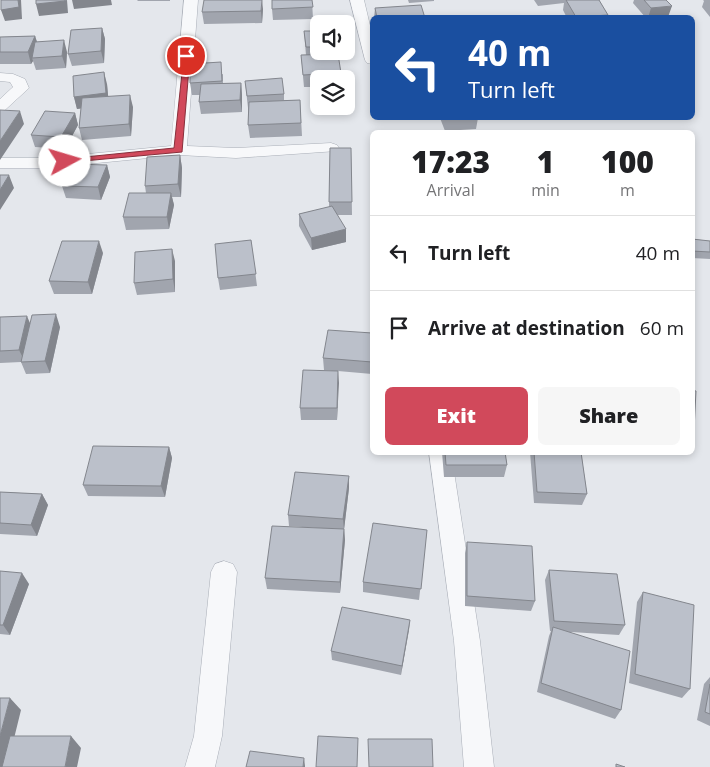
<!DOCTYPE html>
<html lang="en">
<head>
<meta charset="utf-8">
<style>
	body { margin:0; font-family:"Open Sans",sans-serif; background:#f6f6f6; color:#202124; height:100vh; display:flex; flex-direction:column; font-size:19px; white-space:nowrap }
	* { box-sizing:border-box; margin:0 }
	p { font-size:16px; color:#757577 }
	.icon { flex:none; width:28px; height:28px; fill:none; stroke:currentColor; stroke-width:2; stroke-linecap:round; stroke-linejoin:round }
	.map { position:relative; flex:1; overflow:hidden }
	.drawer { position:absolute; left:370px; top:130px; width:325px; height:325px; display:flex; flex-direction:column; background:#fff; border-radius:8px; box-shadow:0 2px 8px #0003 }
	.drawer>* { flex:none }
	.banner { position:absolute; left:370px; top:15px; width:325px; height:105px; border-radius:8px; box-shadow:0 2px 8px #0003; background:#1a4fa0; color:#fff; overflow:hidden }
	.tools { position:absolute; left:310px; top:15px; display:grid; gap:10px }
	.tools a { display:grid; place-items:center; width:45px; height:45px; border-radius:8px; background:#fff; box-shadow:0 2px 8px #0003; font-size:25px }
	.pin { position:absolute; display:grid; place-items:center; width:42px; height:42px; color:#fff; margin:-21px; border:2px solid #fff; border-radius:50%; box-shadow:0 1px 5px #0007 }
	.me { position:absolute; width:55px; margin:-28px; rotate:84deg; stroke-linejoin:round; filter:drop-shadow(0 0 4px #0008) }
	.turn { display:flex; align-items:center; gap:18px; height:105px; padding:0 15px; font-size:22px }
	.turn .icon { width:65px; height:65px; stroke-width:2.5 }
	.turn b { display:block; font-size:35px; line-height:42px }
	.eta { display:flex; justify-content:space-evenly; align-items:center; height:85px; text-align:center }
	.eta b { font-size:30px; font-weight:800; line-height:35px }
	.cta { display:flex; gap:10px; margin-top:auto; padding:10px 15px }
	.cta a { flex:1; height:58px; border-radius:8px; background:#d1495b; color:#fff; font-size:20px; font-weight:800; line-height:58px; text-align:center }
	.cta a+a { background:#f6f6f6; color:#202124 }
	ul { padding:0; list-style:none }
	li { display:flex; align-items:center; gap:15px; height:75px; padding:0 15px; border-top:1px solid #e0e0e0 }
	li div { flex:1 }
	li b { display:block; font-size:19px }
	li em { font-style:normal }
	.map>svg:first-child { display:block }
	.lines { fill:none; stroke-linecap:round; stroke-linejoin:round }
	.minor-casing { stroke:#a9aeb7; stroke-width:1 }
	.minor { fill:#f7f8fa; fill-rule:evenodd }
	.wall { fill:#a1a5ae }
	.shaded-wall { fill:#83868d }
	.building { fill:#bbc0ca; stroke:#83868d }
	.route { fill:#d1495b; stroke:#882f3b }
</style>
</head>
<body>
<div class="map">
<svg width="710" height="767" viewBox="0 0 710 767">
	<rect width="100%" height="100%" fill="#e4e7ec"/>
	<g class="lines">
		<defs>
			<path id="minor" d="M184 0H198L187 146 236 148 331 143 337 145 339 148 337 151 236 158 179 155 46 168H0V158H46L171 146Z
				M350 0H364L372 34V64L367 63 365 60Z
				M0 73 13 74 25 79 29 88 5 110 0 112V99L13 87 10 82 0 81Z
				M429 452H451L480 641 494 767H464L454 641Z
				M224 561 233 564 237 572 222 736 215 767H185L194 736 211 572 215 564Z"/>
		</defs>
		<use href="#minor" class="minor-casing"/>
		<use href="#minor" class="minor"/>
	</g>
	<path class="wall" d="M137 0H170V1H138Z
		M312 0 313 19 273 20 272 9Z
		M408 0H434V1L409 3Z
		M534 0H599L608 15V18H567L563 10 564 3 538 6Z
		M634 0H666L668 17 646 18 633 3Z
		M703 0H710V17L702 7 704 1Z
		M375 8 425 18H374Z
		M263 9 262 23 204 24 202 12Z
		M102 28 105 39 104 63 72 66 68 54Z
		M304 31H319V51H329V54L341 73V79H319V87H304L301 55H306Z
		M35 36 37 42 67 52 66 68 36 70 33 61 31 64H0V37Z
		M223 74V83H241L242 95V112L201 114 199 102 200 95H192L190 83Z
		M245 81 284 94V100H300L302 136 250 138 248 125V108Z
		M107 84 108 96 133 107 131 136 82 140 79 128 81 108 77 109 74 97Z
		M75 113 78 125 65 149 35 147 31 135Z
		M440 118H478L476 129 445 131Z
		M330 148H351L352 215H337L346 242 312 250 299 226V214L329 207Z
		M180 155 182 168 181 197H172L174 205 169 229 126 230 123 217 146 193 145 186Z
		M107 165 110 177 101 200 66 198 62 186Z
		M692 239 710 241V259L692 258Z
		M251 240 257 286 220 290 218 278Z
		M103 253 92 294H54L49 281Z
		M175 261V292L137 295 134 283Z
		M0 317 30 323 60 327 50 373 26 374 21 362 0 363Z
		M372 333V374L338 371 337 420H301L300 408 332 371 324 370 323 358Z
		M169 447 172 458 165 497 88 496 83 485Z
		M442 452H505L507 465 504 477H444Z
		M530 452H581L587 494 582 505 534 503Z
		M349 476V488L344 529 345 540 340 593 267 589 265 578 316 528 289 526 288 515Z
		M0 492 42 494 48 505 37 536 0 534Z
		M427 530 419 600 363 592V582Z
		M467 542 535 601 531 611 465 606V553Z
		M549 570 625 625 619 635 571 632 621 710 615 719 537 692 549 636 551 631H550L545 580Z
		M0 571 29 584 10 635 0 634Z
		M643 592 690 689 682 698 629 683 637 602Z
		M410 620 401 675 332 660 331 651Z
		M710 677V726L697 720 704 684Z"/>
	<path class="shaded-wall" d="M18 0H21L22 19 5 21 1 10Z
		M67 0 68 13 39 16 36 4Z
		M72 0H111L112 5 74 9Z
		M262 0 263 9 262 23 261 11Z
		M672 6 668 17 648 18 651 8Z
		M102 28 105 39 104 63 101 51Z
		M35 36 39 48 32 58 33 61 31 64 28 52Z
		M64 40 67 52 66 68 62 56Z
		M104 72 107 84 109 105 77 109 74 97Z
		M241 83 242 95V112L240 100Z
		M130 95 133 107 131 136 129 124Z
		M20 111 24 124 0 160V141Z
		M75 113 78 125 65 149 61 137Z
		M180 155 182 168 181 197 178 184Z
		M107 165 110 177 101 200 98 187Z
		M9 175 14 188 0 210V190Z
		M171 193 174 205 169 229 167 217Z
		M346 229V242L312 250 311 238Z
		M99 241 103 253 92 294 88 282Z
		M172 249 175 261V292L173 279Z
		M56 314 60 327 50 373 45 361Z
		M27 316 32 328 25 362 19 350Z
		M338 371 339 383 337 420V408Z
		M169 447 172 458 165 497 161 486Z
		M349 476V488L344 530 343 519Z
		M42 494 48 505 37 536 31 525Z
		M344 529 345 540 340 593V582Z
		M22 573 29 584 10 635 3 625Z
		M410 620 409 630 401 675 402 666Z
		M10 698 21 710 7 767H0V736Z
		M71 736 81 748 77 767H65Z
		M304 758 305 766V767H303Z"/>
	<path class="building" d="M1 0H18L19 7 1 10Z
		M36 0H65V1L36 4Z
		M204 0H262L261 11 202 12Z
		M272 0H312L313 7 272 9Z
		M566 0H599L608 15 576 17Z
		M644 0H666L672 6 651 8Z
		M421 5 425 18H377L375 8Z
		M102 28 101 51 68 54 71 30Z
		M304 31H319V47H306Z
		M35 36 28 52H0V37Z
		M64 40 62 56 32 58 35 42Z
		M338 54 341 73 303 75 301 55Z
		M221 62 222 81 190 83V64Z
		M104 72 106 93 74 97 73 76Z
		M282 78 284 94 247 96 245 81Z
		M241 83 240 100 199 102 201 84Z
		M130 95 129 124 79 128 82 98Z
		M300 100 301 123 248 125 249 102Z
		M0 110 20 111 0 141Z
		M45 111 75 113 61 137 31 135Z
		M446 118H464L446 119Z
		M330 148H351L352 202H329Z
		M180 155 178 184 145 186 147 157Z
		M72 164 107 165 98 187 62 186Z
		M0 175H9L0 190Z
		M129 193H171L167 217H123Z
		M332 206 346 229 311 238 299 214Z
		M692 239 710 241V252L692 251Z
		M251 240 256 274 218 278 215 244Z
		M62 241H99L88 282 49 281Z
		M172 249 173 279 134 283 135 252Z
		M56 314 45 361 21 362 32 315Z
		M27 316 19 350 0 351V317Z
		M328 330 372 333V362L323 358Z
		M303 370 338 371 337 408H300Z
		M692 390 696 391 694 430 692 429Z
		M93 446 169 447 161 486 83 485Z
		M445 452H505L507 465H446Z
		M534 452H581L587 494 537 492Z
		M295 472 349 476 343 519 288 515Z
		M0 492 42 494 31 525 0 523Z
		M373 523 427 530 421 589 363 582Z
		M272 526 344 529 340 582 265 578Z
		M467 542 532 546 535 601 467 596Z
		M549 570 617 574 625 625 554 621Z
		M0 571 22 573 3 625H0Z
		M643 592 694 605 690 689 635 674Z
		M342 607 410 620 402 666 331 651Z
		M553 627 630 651 621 710 541 683Z
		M710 684V714L705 712Z
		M0 698H10L0 736Z
		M10 736H71L65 767H2Z
		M318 736 358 738 357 767H316Z
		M368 739H432L433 767H369Z
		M250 751 304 758 303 767H246Z
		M616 764 625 767H616Z"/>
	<path class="route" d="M184 54 190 56 182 152 61 163 60 161 65 159 174 148Z"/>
</svg>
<div class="tools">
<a><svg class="icon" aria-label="sound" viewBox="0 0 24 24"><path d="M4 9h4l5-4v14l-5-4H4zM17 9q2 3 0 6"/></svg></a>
<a><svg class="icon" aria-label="layers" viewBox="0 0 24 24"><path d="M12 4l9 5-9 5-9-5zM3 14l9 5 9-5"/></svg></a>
</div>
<div class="pin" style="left:186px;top:56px;background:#d93025"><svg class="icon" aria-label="arrive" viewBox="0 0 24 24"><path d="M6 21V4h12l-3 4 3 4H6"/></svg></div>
<svg class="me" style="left:65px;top:161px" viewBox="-20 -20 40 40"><circle r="19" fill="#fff"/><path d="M0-13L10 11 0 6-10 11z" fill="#d1495b"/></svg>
<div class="banner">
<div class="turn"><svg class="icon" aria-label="left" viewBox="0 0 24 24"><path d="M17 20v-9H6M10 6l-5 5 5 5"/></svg><div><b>40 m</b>Turn left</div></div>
</div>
<section class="drawer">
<div class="eta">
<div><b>17:23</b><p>Arrival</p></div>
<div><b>1</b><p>min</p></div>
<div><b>100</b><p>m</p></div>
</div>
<ul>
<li><svg class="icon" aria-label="left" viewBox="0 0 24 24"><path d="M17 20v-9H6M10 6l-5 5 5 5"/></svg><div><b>Turn left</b></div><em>40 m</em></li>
<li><svg class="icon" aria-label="arrive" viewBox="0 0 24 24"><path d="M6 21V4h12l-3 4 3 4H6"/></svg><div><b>Arrive at destination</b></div><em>60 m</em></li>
</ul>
<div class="cta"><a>Exit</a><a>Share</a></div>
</section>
</div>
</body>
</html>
